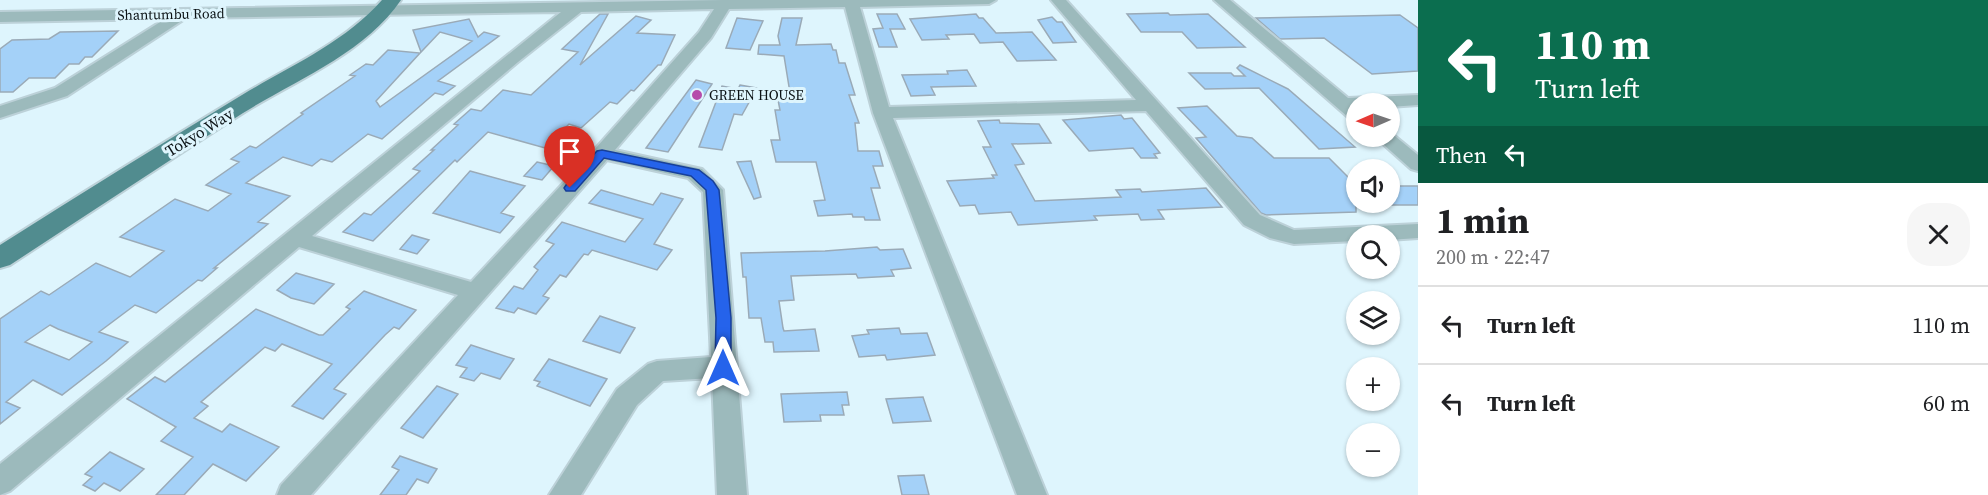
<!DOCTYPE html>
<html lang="en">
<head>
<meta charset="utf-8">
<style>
	body { margin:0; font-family:"Source Serif 4",serif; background:#f6f6f6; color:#202124; height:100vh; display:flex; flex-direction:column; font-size:22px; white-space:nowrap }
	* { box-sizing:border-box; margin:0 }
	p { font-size:20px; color:#757577 }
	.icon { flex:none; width:33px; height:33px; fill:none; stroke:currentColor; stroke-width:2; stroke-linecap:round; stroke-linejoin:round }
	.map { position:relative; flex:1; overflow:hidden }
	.sheet { display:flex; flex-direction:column; background:#fff; width:570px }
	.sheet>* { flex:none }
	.hud { background:#0b6e4f; color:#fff; overflow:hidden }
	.needle { width:39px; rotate:268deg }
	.buttons { position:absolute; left:1346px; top:93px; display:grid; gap:12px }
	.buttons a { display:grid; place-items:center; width:54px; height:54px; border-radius:50%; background:#fff; box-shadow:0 2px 4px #0004; font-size:30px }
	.pin { position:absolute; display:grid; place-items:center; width:51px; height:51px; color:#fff; margin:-62px -26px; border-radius:50% 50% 50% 0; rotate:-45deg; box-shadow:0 0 6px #0007 }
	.pin .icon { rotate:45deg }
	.me { position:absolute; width:66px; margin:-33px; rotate:0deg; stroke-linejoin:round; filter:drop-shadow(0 0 4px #0008) }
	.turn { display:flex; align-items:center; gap:21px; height:126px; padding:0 18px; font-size:27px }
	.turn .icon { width:78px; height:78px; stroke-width:2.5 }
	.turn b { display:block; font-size:42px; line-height:51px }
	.then { display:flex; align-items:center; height:57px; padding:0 18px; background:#0003; gap:12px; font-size:22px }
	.round { display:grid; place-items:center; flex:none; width:63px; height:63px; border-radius:24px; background:#f6f6f6 }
	.summary { display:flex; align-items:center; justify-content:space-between; height:102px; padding:0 18px }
	h1 { font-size:36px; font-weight:700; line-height:45px }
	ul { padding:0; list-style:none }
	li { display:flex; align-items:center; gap:18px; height:78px; padding:0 18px; border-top:2px solid #e0e0e0 }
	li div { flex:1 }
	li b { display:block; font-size:22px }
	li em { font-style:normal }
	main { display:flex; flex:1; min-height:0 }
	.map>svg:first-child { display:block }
	.building { fill:#a4d1f8; stroke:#9aaab7; stroke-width:1.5; fill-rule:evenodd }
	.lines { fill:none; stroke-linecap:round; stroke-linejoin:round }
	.minor-casing { stroke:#bcd1d8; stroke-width:4 }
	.major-casing { stroke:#bcd1d8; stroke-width:4 }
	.minor { fill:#9cbabc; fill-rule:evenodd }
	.major { fill:#518c8f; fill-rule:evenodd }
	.route { fill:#2563eb; stroke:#184099; stroke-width:1.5 }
	.poi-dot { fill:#b64bab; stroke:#def5fd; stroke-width:2 }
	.labels { text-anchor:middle; stroke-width:6; stroke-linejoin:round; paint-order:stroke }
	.far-street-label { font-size:14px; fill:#0a1114; stroke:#def5fd }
	.far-poi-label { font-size:14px; fill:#0a1114; stroke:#def5fd; text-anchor:start }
	.street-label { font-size:16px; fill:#0a1114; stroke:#def5fd }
</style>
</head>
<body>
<main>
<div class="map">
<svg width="1418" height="495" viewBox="0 0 1418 495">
	<rect width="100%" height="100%" fill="#def5fd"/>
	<path class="building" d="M1168 13 1170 15 1208 14 1245 47 1197 48 1182 32H1141L1127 14Z
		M600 14H608L580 65 636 16 651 20 637 33 675 35 661 65H658L634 91 631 90 617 104 610 102 581 128 569 124 545 148 488 132 457 162 455 160 373 241 343 232 364 213 371 215 420 171 413 169 434 150H431L458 125 454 124 471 109 481 111 503 90 531 95 578 52 562 49Z
		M877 14H897L905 29H890L897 47H879L873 29 883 28Z
		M976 14 979 18H983L996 33 1032 32 1056 60 1017 61 1003 42 980 43 974 34 946 35 949 39 922 40 910 19Z
		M1400 15 1418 28V71L1372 74 1324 38 1280 39 1256 18Z
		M1052 17 1057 22H1062L1076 42 1053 43 1038 20Z
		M737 18 763 21 750 50 726 48Z
		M782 18H802L796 45 831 44 833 50H836L839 63H845L855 95H849L859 123H855L858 151H879L883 166H873L880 188H871L880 220H865L864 217H853L852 214 818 216 814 201 825 200 816 162H776L771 140H780L775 110H780L778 100 791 99 784 56 758 54 759 45H780L778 36Z
		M469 19 478 37 484 32 499 36 438 81 455 86 443 95 435 93 382 139 368 134 332 162 321 159 312 166 283 157 246 183 290 196 258 222 268 224 214 268H217L202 281 198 280 156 313 135 305 99 332 128 342 106 361 62 395 33 380 6 402 20 408 0 424V319L41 291 49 295 96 263 130 277 164 251 120 237 175 199 208 211 231 194 206 185 239 162 231 159 250 146 256 148 303 114 301 113 355 76 350 75 366 64 373 65 388 50 420 53 376 101 380 107 472 41 440 32 421 52 413 30ZM50 325 58 329 92 342 69 360 25 342Z
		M118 31 92 57H85L79 64H69L55 78H29L13 92H0V49L12 40 49 39 60 32Z
		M1240 65 1288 89 1355 147 1319 149 1259 88 1205 89 1189 73H1231L1234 76H1245L1237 68Z
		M967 70 976 86 931 87 935 95 911 96 902 75 948 74 947 71Z
		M696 80 712 84 668 152 646 148Z
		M740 85 757 88 742 115 734 114 722 150 699 147 722 86 738 89Z
		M1207 106 1237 136 1252 138 1274 158H1329L1356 185V202H1374L1376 205H1356V212L1266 215 1261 213 1196 138 1206 137 1178 108Z
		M1121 115 1124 119 1132 118 1160 153 1154 154 1157 158H1141L1133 148 1089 151 1063 120Z
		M999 120 1000 123 1039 124 1051 143 1012 144 1024 164 1015 165 1035 201 1121 197 1116 190 1140 189 1142 192 1206 188 1222 207 1158 210 1164 219 1141 220 1138 214 1094 216 1097 220 1018 225 1011 212 979 214 975 205 960 206 947 181 994 178 992 175H997L983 147H991L978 121Z
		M751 161 761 197 754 199 737 162Z
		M537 162 554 166 542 180 524 176Z
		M470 171 525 186 501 213 514 217 500 233 433 213Z
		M1389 186H1418V205H1389Z
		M601 190 653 205 661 193 683 199 654 244 672 250 657 270 592 250 588 255 584 254 566 277 560 275 543 296 549 298 536 314 518 308 514 313 496 308 514 286 523 289 538 270 534 267 554 244 546 241 562 222 625 242 643 219 589 203Z
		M412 235 429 240 417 254 400 249Z
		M877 247 880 250 903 249 911 268 891 270 894 276 858 278 856 274 791 276 794 300 779 301 783 328 784 331 815 329 819 351 774 352 773 342H765L761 318H749L746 277H743L741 253 825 251Z
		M296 273 334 284 314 304 291 298 277 290Z
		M364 291 416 310 399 329 394 327 385 335 334 389 346 394 323 419 292 406 332 364 282 344 275 351 265 347 201 402 208 406 194 418 222 432 230 424 279 447 246 481 213 464 184 495H156L193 457 161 441 176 427 127 399 155 377 165 382 256 309 319 335H323L350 309 346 307Z
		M600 316 635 328 620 353 583 341Z
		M899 328 901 334 927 333 935 355 887 360 885 355 859 357 852 336 869 334 867 330Z
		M471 345 514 359 500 379 481 373 474 381 460 377 467 368 456 365Z
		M549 359 607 379 590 406 537 386 540 382 534 380Z
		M437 386 458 394 423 438 401 428Z
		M847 392 849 405H842L844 415H820L821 421 784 422 781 394Z
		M923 397 931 421 893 423 886 399Z
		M110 452 144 469 120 491 104 483 95 491 83 485 92 477 85 474Z
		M400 456 437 469 428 483 417 479 406 495H380L399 470 392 467Z
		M924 475 929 495H902L898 476Z"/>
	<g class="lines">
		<defs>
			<path id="minor" d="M723 0H996L989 4 860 7 889 107 1136 100 1051 0H1066L1260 215 1294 230 1418 224V238L1389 240V236H1356V241L1294 244 1270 238 1244 225 1146 111 893 118 1047 495H1017L873 113 845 7 729 9 711 38 615 150 702 169 723 190 747 495H717L712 378 663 381 637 405 581 495H549L617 389 648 364 657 361 711 357 703 192 688 178 607 160 311 495H277L281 485 458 295 299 247 10 491 0 495V464L561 12 186 18 67 96 0 118V106L55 88 165 19 0 22V12ZM714 9 699 32 595 149 471 282 312 236 518 62 581 12Z
				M1214 0H1230L1348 98 1418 95V105L1389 107V104H1356V120L1349 118Z
				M1390 132 1418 155V171L1411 169 1374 136H1389Z"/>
			<path id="major" d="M382 0H401C365 53 296 80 243 113 165 163 88 214 10 265L0 268V245C80 194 161 144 242 95 290 66 344 43 382 0Z"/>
		</defs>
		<use href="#minor" class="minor-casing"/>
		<use href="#major" class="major-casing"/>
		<use href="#minor" class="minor"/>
		<use href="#major" class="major"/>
	</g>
	<path class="route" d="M602 150 699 170 713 181 719 190 731 318V368L729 372 723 374 718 372 715 368 716 318 706 190 691 176 604 158 575 191H566L564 188 566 185 597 151Z"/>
	<circle class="poi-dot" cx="697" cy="95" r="6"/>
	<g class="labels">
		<g class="far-street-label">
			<text transform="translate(171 14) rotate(-1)" y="5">Shantumbu Road</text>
		</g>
		<g class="far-poi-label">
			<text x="709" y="100">GREEN HOUSE</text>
		</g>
		<g class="street-label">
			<text transform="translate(199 132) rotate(-32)" y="6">Tokyo Way</text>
		</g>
	</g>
</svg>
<div class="buttons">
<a><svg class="needle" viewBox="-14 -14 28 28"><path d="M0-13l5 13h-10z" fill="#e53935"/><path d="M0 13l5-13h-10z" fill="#757577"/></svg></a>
<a><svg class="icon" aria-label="sound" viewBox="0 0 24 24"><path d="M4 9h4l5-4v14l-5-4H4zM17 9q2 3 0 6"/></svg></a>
<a><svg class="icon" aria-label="search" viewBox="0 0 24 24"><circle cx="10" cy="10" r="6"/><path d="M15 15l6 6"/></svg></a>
<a><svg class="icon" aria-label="layers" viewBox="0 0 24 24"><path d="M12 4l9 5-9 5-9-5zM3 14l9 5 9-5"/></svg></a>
<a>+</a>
<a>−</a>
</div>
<div class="pin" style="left:570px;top:188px;background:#d93025"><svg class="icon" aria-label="arrive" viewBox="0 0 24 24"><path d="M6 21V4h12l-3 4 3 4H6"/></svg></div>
<svg class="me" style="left:723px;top:368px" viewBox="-20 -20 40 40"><path d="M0-17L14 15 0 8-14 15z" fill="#2563eb" stroke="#fff" stroke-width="4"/></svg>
</div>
<section class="sheet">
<div class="hud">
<div class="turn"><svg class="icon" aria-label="left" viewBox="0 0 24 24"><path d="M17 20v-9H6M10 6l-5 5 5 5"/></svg><div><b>110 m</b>Turn left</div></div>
<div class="then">Then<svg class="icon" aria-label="left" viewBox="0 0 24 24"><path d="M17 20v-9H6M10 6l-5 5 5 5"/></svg></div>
</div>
<div class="summary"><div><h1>1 min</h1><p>200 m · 22:47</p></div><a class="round"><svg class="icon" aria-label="close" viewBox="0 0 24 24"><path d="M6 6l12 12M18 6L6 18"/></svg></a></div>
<ul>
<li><svg class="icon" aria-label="left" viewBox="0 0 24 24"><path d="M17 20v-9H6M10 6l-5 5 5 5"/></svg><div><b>Turn left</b></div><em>110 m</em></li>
<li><svg class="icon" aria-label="left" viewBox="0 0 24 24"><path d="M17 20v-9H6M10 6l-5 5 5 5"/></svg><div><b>Turn left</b></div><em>60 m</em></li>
</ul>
</section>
</main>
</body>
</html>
